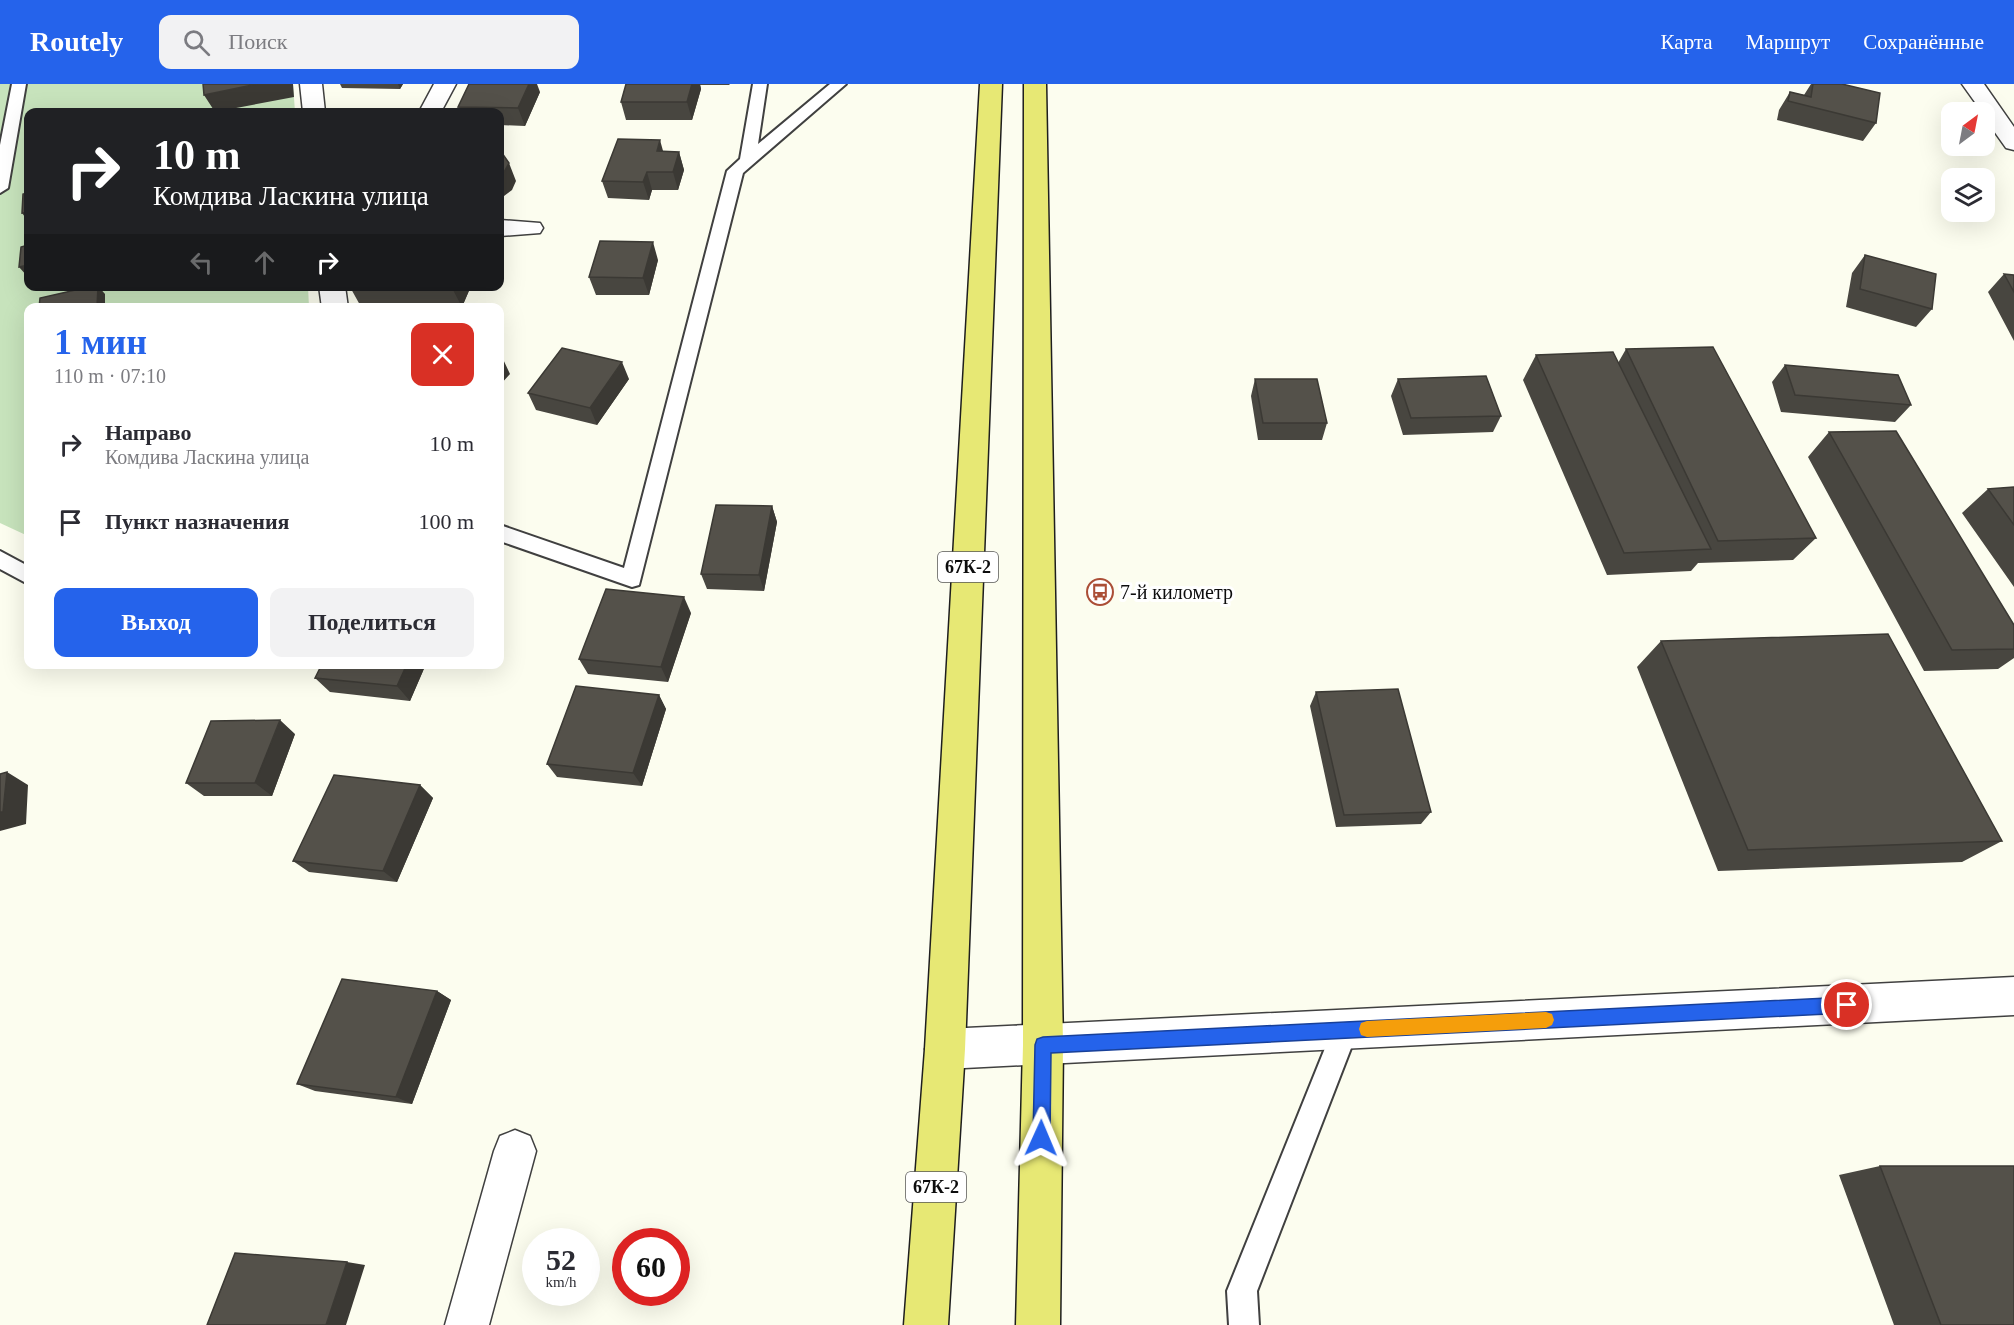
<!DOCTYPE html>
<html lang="ru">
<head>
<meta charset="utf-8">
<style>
	body { margin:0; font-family:Georgia,serif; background:#f2f2f3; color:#2b2b33; height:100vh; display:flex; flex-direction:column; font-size:22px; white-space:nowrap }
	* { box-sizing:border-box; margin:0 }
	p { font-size:20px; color:#7c7c81 }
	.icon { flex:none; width:33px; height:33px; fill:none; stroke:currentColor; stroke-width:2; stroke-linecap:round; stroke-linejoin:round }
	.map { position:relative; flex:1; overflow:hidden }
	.details { position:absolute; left:24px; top:219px; width:480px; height:366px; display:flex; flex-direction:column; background:#fff; border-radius:12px; box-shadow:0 6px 24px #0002 }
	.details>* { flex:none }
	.guide { position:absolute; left:24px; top:24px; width:480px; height:183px; border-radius:12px; box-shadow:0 6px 24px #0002; background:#202124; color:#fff; overflow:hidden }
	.needle { width:39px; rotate:32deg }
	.buttons { position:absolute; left:1941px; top:18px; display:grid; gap:12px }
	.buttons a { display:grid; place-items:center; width:54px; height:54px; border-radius:12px; background:#fff; box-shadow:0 6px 24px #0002; font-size:30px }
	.speed { position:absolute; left:522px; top:1144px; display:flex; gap:12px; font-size:30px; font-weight:700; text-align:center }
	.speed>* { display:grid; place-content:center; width:78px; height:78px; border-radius:50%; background:#fff; box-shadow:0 6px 24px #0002; line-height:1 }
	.speed small { font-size:15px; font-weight:400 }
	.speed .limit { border:9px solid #d22; background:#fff; color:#111 }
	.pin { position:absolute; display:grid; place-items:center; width:51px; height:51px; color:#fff; margin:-26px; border:3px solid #fff; border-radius:50%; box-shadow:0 2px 6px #0007 }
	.me { position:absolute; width:66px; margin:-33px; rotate:1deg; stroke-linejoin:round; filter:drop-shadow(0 0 4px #0008) }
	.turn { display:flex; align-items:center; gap:21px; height:126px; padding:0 30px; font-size:27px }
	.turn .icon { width:78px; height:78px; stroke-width:2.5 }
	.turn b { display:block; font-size:42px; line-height:51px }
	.lanes { display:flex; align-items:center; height:57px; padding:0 30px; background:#0003; justify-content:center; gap:30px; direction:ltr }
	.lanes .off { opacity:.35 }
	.round { display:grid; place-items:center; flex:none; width:63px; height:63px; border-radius:12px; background:#f2f2f3 }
	.head { display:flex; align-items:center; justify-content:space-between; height:102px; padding:0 30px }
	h1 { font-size:36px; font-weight:800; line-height:45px; color:#2563eb }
	.button { display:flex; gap:12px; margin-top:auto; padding:12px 30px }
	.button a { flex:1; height:69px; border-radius:12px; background:#2563eb; color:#fff; font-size:24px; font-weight:800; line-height:69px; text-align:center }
	.button a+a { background:#f2f2f3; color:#2b2b33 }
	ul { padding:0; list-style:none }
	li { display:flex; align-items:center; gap:18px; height:78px; padding:0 30px }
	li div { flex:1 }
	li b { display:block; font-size:22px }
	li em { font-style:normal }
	header { display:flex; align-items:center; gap:36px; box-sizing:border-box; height:84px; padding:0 30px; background:#2563eb; color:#fff }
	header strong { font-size:28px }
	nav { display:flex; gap:33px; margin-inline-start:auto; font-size:21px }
	.search { width:420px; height:54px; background:#f2f2f3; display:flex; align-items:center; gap:15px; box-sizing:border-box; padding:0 21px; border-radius:12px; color:#7c7c81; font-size:22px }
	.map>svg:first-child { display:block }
	.green { fill:#c7e3bc }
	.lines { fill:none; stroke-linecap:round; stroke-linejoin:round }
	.lane-casing { stroke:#404040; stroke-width:4 }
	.street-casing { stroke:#404040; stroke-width:3 }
	.primary-casing { stroke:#1e1e1e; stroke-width:3 }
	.lane { fill:#fff; fill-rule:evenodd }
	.street { fill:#fff; fill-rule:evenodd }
	.primary { fill:#e7e874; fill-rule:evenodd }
	.wall { fill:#484640 }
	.shaded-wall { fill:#3b3934 }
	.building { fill:#54514a; stroke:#3b3934; stroke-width:1.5 }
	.route { fill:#2563eb; stroke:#184099; stroke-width:1.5 }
	.slow { fill:#f59e0b }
	.labels { text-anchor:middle; stroke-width:6; stroke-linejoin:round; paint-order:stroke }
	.shield { fill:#fff; stroke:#565656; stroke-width:1.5 }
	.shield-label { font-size:18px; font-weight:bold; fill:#0d0d0d }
	.poi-label { font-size:20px; fill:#0d0d0d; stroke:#fff; text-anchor:start }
</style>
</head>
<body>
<header>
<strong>Routely</strong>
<div class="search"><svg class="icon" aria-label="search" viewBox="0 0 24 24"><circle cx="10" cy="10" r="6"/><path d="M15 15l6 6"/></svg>Поиск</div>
<nav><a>Карта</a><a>Маршрут</a><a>Сохранённые</a></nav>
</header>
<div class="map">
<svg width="2014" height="1241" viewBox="0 0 2014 1241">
	<rect width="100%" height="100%" fill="#fcfdef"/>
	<path class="green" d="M0 0H293L295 28H28V202L308 203 309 223 28 224V452L0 439Z"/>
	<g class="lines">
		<defs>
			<path id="lane" d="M12 0H26L8 104 0 109V61Z
				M753 0H767L758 60 830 0H846L743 89 639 501 632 503 500 457V441L624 484 727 87 740 75Z
				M0 467 28 482V500L0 485Z
				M1345 933 1354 937 1358 946 1257 1207 1259 1241H1229L1227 1207 1336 937Z"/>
			<path id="street" d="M300 0H322L325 28H303Z
				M434 0H456L441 28H419Z
				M1962 0H1984L2014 43V66L2006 64 1984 33V28H1982Z
				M500 136 540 139 543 144 540 149 500 152Z
				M319 202H345L348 224H322Z
				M2014 893V931L945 985 931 979 925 965 931 951 945 945Z
				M515 1046 530 1052 536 1067 489 1241H445L494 1067 500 1052Z"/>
			<path id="primary" d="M980 0H1002L965 965 948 1241H904L925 965Z
				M1024 0H1046L1063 961 1060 1241H1016L1023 961Z"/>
		</defs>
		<use href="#lane" class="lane-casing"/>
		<use href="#street" class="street-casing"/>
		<use href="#primary" class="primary-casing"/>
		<use href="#lane" class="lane"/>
		<use href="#street" class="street"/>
		<use href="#primary" class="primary"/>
	</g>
	<path class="wall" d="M340 0H403L400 5 342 4Z
		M626 0H730L729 1H700L701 5 692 36H626L621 18Z
		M1811 0H1842L1876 39 1863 57 1777 36 1779 26 1790 8 1804 11Z
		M540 8 525 42 500 41V28H460L458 23Z
		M663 67 679 68 684 86 678 106H652L649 116 608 114 602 97Z
		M1865 171 1932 225 1916 243 1846 223 1852 189Z
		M658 176 649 211H596L589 193Z
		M2004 190 2014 191V257L1988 208Z
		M350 202H471L462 223 360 221 350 203Z
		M1626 265 1816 454 1793 476 1698 479 1691 487 1607 491 1523 296 1536 271 1618 279Z
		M1785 281 1911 321 1895 338 1781 328 1772 298Z
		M629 295 597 341 536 326 528 309Z
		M1255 295 1327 339 1322 356H1258L1251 312Z
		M1398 295 1501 332 1493 348 1403 351 1391 312Z
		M1829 348 2014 541V574L1998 585 1924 587 1808 373Z
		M2014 403V503L1962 429 1988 405Z
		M772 422 777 438 764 507 707 505 701 490Z
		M691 529 668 598 588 590 579 575Z
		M1661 557 2002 757 1962 778 1718 787 1637 583Z
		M322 580H426L410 617 330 608 315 594Z
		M1316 608 1431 728 1421 740 1336 743 1310 622Z
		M659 611 666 625 642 702 557 693 547 680Z
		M295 650 272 712H204L186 699Z
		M420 701 433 714 397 798 309 788 293 777Z
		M437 907 451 916 412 1020 315 1007 297 1000Z
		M1880 1082 2014 1241H1894L1839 1091Z"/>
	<path class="shaded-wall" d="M257 0H293L294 13 215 28 204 11Z
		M398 0H403L400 5Z
		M529 0H537L540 8 525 42 518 24Z
		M692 0H700L701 5 692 36 687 18Z
		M660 56 665 74 657 67Z
		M679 68 684 86 678 106 673 88Z
		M509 79 516 97 512 106 500 115V92Z
		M647 88 652 106 649 116 643 98Z
		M28 128V137L22 129Z
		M653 158 658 176 649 211 643 194Z
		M28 181V191L27 192 19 183Z
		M98 202 105 210V224H94Z
		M455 202H471L462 223 453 206Z
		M502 273 510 290 500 301V275Z
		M622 278 629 295 597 341 590 324Z
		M772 422 777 438 764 507 759 491Z
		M684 513 691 529 668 598 661 583Z
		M407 580H426L410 617 397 602Z
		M659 611 666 625 642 702 633 689Z
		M280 636 295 650 272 712 255 699Z
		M7 688 28 701 26 740 0 747V728Z
		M420 701 433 714 397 798 383 787Z
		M437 907 451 916 412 1020 396 1013Z
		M347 1178 365 1181 346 1241H326Z"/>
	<path class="building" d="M203 0H257L204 11Z
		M469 0H529L518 24 458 23Z
		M626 0H692L687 18H621Z
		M1813 0H1842L1880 9 1876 39 1788 17 1790 8 1811 13Z
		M618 55 660 56 657 67 679 68 673 88H647L643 98 602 97Z
		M500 69H502L509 79 504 88 500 92Z
		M28 109V128L22 129 23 110Z
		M600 157 653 158 643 194 589 193Z
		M28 161V181L19 183 21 163Z
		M1865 171 1936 190 1932 225 1860 205Z
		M2004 190 2014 191V208Z
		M93 202H98L97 223 39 224 40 214Z
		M350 202H455L453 206 350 203Z
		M1713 263 1816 454 1718 457 1626 265Z
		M562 264 622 278 590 324 528 309Z
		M1613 268 1711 465 1624 469 1536 271Z
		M1785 281 1898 291 1911 321 1795 311Z
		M1486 292 1501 332 1411 334 1398 295Z
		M1255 295H1317L1327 339H1263Z
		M1896 347 2014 541V565L1952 566 1829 348Z
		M2014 403V441L1988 405Z
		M716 421 772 422 759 491 701 490Z
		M606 505 684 513 661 583 579 575Z
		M1888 550 2002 757 1748 766 1661 557Z
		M322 580H407L397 602 315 594Z
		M576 602 659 611 633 689 547 680Z
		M1398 605 1431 728 1344 731 1316 608Z
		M280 636 255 699H186L211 637Z
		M7 688 3 728H0V690Z
		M334 691 420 701 383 787 293 777Z
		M342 895 437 907 396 1013 297 1000Z
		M1880 1082H2014V1241H1941Z
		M235 1169 347 1178 326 1241H207Z"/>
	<path class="route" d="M1847 913 1852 915 1855 921 1852 926 1847 929 1051 969 1050 1054 1047 1060 1041 1063 1035 1060 1033 1054 1035 961 1037 955 1043 953Z"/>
	<path class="slow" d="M1546 928 1552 930 1554 936 1552 941 1546 944 1367 953 1361 951 1359 945 1361 939 1367 937Z"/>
	<defs>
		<symbol id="bus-ring" viewBox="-11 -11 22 22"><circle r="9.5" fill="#fff" stroke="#ab4e36" stroke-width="1.5"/><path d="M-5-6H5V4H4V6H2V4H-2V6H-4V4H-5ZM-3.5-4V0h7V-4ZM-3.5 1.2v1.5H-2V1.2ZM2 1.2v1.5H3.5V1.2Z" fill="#ab4e36"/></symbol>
	</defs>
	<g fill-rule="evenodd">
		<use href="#bus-ring" x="1085" y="493" width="30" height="30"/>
	</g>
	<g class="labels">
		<g class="shield">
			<rect x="938" y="468" width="60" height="30" rx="4.5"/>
			<rect x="906" y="1088" width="60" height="30" rx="4.5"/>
		</g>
		<g class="shield-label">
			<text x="968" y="489">67К-2</text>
			<text x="936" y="1109">67К-2</text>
		</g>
		<g class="poi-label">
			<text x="1120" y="515">7-й километр</text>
		</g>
	</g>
</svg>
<div class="buttons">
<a><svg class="needle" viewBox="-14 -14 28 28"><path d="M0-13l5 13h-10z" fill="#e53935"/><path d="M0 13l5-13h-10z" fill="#7c7c81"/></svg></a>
<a><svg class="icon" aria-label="layers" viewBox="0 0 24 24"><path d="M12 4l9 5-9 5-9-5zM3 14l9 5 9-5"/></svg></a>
</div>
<div class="speed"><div>52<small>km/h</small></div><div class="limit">60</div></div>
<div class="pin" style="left:1847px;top:921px;background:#d93025"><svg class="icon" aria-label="arrive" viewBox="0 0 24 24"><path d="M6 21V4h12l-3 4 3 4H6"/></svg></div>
<svg class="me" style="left:1041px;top:1054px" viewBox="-20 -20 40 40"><path d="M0-17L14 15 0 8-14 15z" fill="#2563eb" stroke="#fff" stroke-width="4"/></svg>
<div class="guide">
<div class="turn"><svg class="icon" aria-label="right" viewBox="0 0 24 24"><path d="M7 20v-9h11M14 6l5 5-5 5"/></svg><div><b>10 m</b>Комдива Ласкина улица</div></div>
<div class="lanes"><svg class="icon off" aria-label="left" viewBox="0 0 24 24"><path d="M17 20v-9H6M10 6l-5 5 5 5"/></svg><svg class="icon off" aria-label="ahead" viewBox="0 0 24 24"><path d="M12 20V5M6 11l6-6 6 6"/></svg><svg class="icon" aria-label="right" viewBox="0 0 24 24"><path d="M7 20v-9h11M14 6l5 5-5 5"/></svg></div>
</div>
<section class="details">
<div class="head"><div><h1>1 мин</h1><p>110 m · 07:10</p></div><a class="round" style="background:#d93025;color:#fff"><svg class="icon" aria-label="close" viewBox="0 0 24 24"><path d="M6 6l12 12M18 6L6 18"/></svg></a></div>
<ul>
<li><svg class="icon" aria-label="right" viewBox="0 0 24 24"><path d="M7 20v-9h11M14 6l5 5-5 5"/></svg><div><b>Направо</b><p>Комдива Ласкина улица</p></div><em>10 m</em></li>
<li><svg class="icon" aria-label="arrive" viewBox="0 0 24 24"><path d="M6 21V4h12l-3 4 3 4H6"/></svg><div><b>Пункт назначения</b></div><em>100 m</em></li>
</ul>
<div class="button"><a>Выход</a><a>Поделиться</a></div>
</section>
</div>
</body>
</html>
